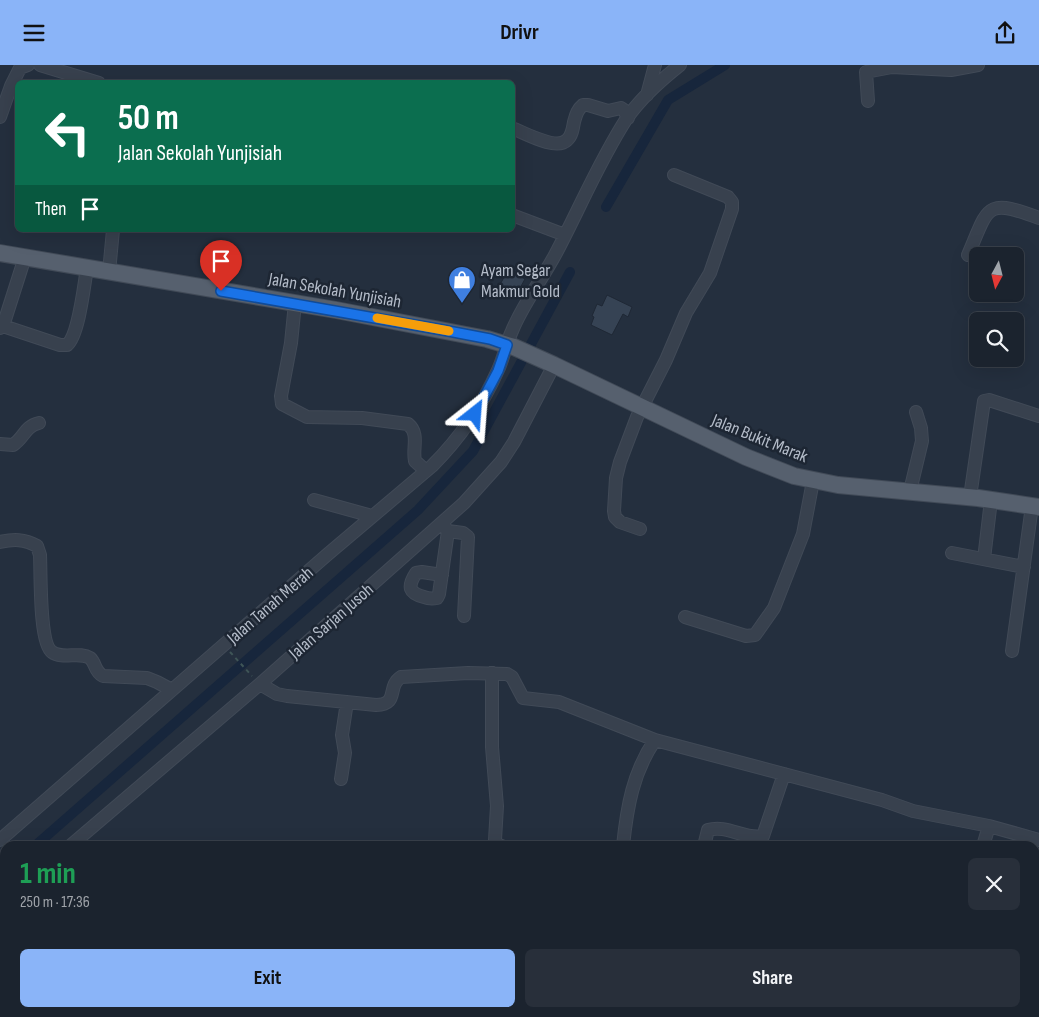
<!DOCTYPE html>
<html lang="en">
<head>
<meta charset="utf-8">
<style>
	body { margin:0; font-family:"Sofia Sans Condensed",sans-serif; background:#282f3a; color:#f1f3f6; height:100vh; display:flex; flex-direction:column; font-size:19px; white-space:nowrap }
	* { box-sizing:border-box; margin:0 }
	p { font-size:16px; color:#a0a4aa }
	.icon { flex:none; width:28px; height:28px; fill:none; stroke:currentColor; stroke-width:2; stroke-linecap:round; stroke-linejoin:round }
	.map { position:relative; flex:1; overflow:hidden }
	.side { position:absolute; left:0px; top:776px; width:1040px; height:176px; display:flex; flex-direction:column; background:#1b232e; border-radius:15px 15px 0 0; box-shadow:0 5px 20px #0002,0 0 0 1px #39404a }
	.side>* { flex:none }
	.banner { position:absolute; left:15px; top:15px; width:500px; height:152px; border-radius:8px; box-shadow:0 5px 20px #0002,0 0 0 1px #39404a; background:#0b6e4f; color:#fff; overflow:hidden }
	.needle { width:32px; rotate:187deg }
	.controls { position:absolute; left:969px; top:182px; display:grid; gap:10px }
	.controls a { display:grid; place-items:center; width:55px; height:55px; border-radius:8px; background:#1b232e; box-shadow:0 5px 20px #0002,0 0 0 1px #39404a; font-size:25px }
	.pin { position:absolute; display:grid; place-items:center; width:42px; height:42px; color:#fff; margin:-51px -21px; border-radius:50% 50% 50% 0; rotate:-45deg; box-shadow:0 0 5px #0007 }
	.pin .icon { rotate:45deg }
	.me { position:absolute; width:55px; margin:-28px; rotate:28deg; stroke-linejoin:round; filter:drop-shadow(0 0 4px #0008) }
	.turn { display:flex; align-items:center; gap:18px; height:105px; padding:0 20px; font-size:22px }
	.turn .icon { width:65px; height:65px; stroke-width:2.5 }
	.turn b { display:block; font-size:35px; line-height:42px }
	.then { display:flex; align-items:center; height:48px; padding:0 20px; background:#0003; gap:10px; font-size:19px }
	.round { display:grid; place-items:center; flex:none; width:52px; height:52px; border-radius:8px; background:#282f3a }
	.head { display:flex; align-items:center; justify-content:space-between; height:85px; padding:0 20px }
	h1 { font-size:30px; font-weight:700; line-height:38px; color:#1e9e55 }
	.action { display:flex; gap:10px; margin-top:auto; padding:10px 20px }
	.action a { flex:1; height:58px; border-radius:8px; background:#8ab4f8; color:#111; font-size:20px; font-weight:700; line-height:58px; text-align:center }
	.action a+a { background:#282f3a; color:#f1f3f6 }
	header { display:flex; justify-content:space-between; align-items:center; height:65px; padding:0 20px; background:#8ab4f8; color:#111; font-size:22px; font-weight:700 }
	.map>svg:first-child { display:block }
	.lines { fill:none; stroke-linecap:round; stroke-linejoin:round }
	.canal { stroke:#17263c; stroke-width:10 }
	.building { fill:#364354; stroke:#1f2835 }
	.minor-casing { stroke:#414a57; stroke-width:14 }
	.major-casing { stroke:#414a57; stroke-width:18 }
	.path { stroke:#3f5557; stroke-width:2; stroke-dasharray:4 4; stroke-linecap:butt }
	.minor { stroke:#38414e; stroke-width:12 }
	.major { stroke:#56606e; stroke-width:16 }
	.route-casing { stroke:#114b97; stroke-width:12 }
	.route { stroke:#1a73e8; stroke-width:9 }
	.slow { stroke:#f59e0b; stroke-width:9 }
	.labels { text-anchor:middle; stroke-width:5; stroke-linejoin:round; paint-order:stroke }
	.poi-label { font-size:18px; fill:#b4bcc9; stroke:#1d2633; text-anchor:start }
	.street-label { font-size:18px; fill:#b4bcc9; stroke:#1d2633 }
</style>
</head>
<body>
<header><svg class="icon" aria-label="menu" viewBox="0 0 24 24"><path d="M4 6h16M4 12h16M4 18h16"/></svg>Drivr<svg class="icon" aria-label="share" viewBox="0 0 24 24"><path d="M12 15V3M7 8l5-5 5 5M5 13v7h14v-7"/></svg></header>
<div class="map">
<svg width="1039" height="952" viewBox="0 0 1039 952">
	<rect width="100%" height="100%" fill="#242f3e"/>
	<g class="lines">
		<path class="canal" d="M606 142 668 35 725 0
			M35 781 418 445 473 386 570 207
			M0 812 5 807"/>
	</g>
	<path class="building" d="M508 205 525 214 514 234 497 225Z
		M607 230 632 242 628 252 623 249 612 270 591 260 594 252 592 251 597 239 602 241Z"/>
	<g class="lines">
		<defs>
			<path id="minor" d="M40 0 99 18
				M647 30 655 0
				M868 36 866 7 892 2 951 5 978 0
				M0 52 11 21 20 3 28 0
				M512 63C525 68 556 86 567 75 572 71 573 63 574 57 576 50 577 45 583 40H588L608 46 621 43 624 45 628 53
				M512 150 565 170
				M968 190C989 141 985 133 1039 153
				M109 207 113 165
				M295 238 291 278 281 331 282 339 307 352 362 353 408 359C420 369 412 383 415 396L426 406
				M3 261 60 280H67C79 270 84 220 87 203
				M0 263 3 261 25 192
				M0 379 13 380C24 373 25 361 39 358
				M910 426 922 376 921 363 916 347
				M970 432 984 336 989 335 1039 351
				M314 435 372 451
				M442 459 448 466 463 468 468 472 464 551
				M640 464 620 457 615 452 614 446 616 413 620 397 637 352 666 295 686 248 710 208 732 144V137L728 132 674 110
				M0 477C14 474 24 474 37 481L40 490C41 508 39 578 52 587 63 595 79 586 90 593 96 598 94 606 103 611L147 613 157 617 172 625
				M952 488 1024 502
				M984 494 991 435
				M442 510 422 507 416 508C407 522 409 528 424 532 429 534 432 534 437 533L439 529 448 466
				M685 552 746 571 755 570 774 543 803 469 813 416
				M1012 586 1032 441
				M492 608V682L497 741 495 775 498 780 502 781
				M260 619 277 629 287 631 376 640C400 639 386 622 401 612L468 608 507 609 512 612 523 633 559 637 655 675 882 735 913 746 989 761 1039 775
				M341 714 345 688 342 670 347 637
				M0 775 328 489 432 401C460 373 482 341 498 305 504 292 506 279 512 266 523 239 541 216 555 190 579 145 599 96 627 53 641 33 661 15 680 0
				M70 781 260 619 464 438 501 397 514 377 554 300
				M623 781C627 742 633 707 655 675
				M704 781 708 765C727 759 745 775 763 771L784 709
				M983 781 989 761
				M0 844 5 839
				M0 911 5 912
				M905 948 930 952
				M43 952 44 948
				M528 952V948
				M665 952V948"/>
			<path id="major" d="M0 188 336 245 487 274 514 282 554 300 746 392 794 411 838 420 978 433 1039 442
				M1035 935 1039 909
				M1033 952 1034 948"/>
		</defs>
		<use href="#minor" class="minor-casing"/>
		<use href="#major" class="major-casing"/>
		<path class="path" d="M230 587 252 611"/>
		<use href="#minor" class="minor"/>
		<use href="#major" class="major"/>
	</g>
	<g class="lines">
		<defs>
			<path id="route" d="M221 226 443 265 490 274 507 280 498 306 475 349"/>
		</defs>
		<use href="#route" class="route-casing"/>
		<use href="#route" class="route"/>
		<path class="slow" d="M377 253 449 266"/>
	</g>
	<defs>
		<symbol id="shop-pin" viewBox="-11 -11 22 30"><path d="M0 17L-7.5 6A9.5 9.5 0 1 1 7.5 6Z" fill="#3f7fe0" stroke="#1d2633"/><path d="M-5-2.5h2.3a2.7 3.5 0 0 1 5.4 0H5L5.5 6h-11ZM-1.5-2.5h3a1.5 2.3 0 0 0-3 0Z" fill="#fff"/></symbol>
	</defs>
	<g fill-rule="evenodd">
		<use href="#shop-pin" x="446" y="199" width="32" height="43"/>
	</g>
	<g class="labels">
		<g class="poi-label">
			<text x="481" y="211">Ayam Segar<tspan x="481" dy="21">Makmur Gold</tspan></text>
		</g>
		<g class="street-label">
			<text transform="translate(335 225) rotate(10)" y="6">Jalan Sekolah Yunjisiah</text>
			<text transform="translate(760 373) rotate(22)" y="6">Jalan Bukit Marak</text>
			<text transform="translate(270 540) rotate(-41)" y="6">Jalan Tanah Merah</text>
			<text transform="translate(331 556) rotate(-41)" y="6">Jalan Sarjan Jusoh</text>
		</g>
	</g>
</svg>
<div class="controls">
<a><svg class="needle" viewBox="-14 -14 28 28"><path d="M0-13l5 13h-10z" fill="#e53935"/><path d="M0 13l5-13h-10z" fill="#a0a4aa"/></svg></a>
<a><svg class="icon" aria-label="search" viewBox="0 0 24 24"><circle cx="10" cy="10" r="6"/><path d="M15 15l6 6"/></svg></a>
</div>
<div class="pin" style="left:221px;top:226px;background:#d93025"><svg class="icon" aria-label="arrive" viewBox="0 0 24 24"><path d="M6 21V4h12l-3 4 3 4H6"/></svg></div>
<svg class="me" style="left:475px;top:349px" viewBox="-20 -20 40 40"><path d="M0-17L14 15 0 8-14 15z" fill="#1a73e8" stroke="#fff" stroke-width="4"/></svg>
<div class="banner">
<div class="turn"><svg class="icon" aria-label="left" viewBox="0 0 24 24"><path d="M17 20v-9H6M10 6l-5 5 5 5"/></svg><div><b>50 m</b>Jalan Sekolah Yunjisiah</div></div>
<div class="then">Then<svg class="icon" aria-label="arrive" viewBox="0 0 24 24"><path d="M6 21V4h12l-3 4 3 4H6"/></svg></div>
</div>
<section class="side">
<div class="head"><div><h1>1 min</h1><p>250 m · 17:36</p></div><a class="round"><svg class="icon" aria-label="close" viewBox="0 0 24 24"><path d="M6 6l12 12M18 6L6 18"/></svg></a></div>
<div class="action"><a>Exit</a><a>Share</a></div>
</section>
</div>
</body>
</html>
